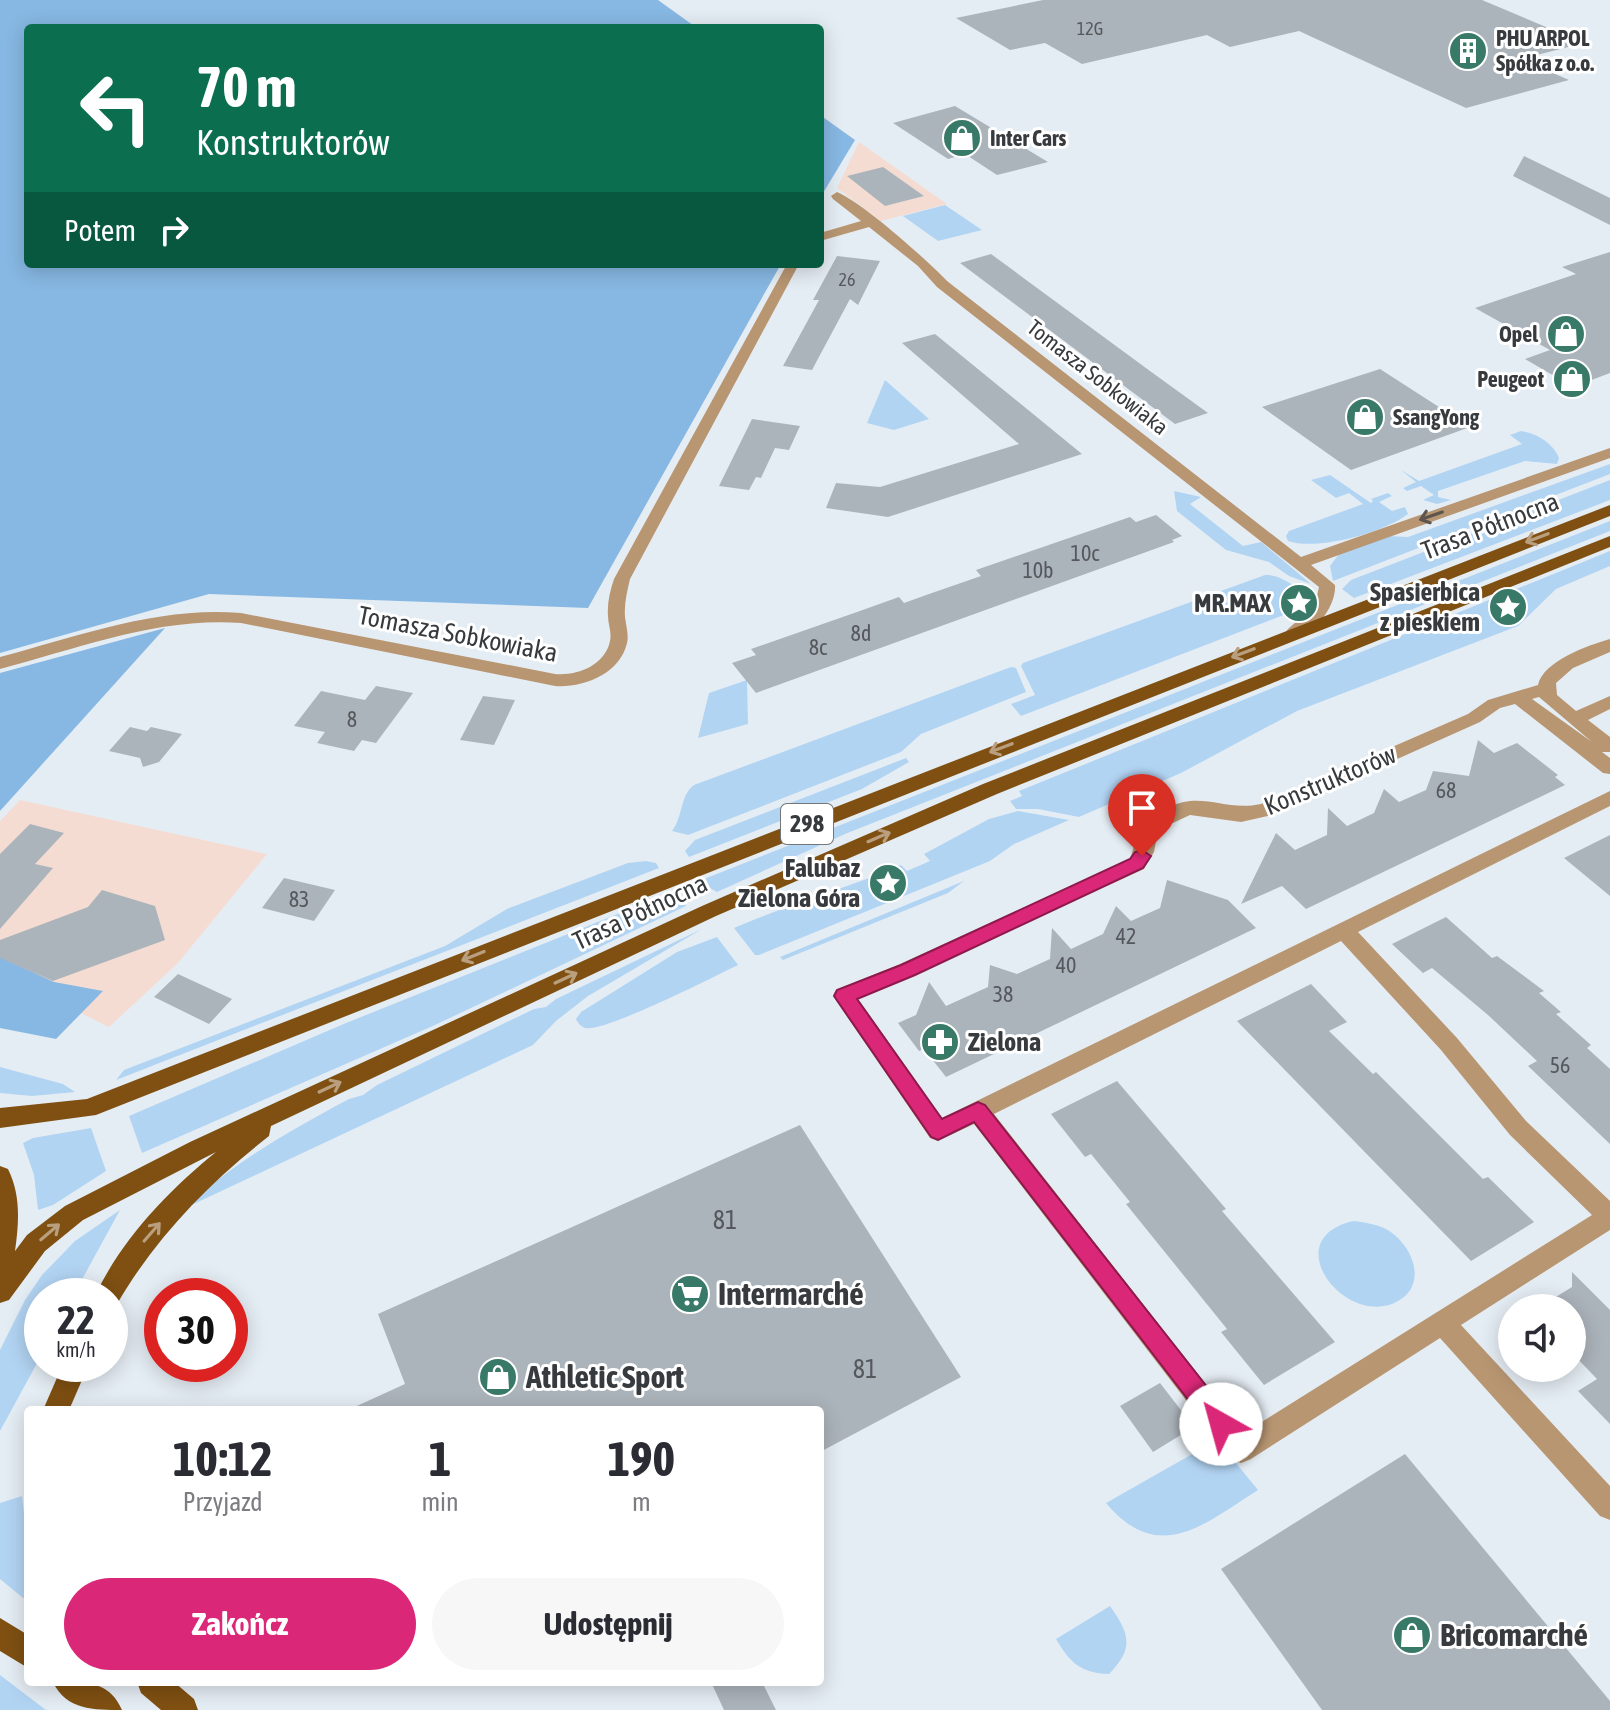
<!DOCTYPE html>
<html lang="pl">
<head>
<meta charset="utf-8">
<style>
	body { margin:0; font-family:"Asap Condensed",sans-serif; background:#f7f7f7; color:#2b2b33; height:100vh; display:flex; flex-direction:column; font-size:30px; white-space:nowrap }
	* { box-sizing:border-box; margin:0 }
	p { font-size:26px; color:#7c7c81 }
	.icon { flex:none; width:44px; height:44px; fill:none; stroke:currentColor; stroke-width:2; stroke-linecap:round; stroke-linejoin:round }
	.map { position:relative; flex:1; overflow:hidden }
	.side { position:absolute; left:24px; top:1406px; width:800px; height:280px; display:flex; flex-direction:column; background:#fff; border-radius:8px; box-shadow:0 4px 20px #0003 }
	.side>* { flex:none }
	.banner { position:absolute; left:24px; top:24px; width:800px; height:244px; border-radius:8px; box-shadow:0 4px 20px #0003; background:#0b6e4f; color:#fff; overflow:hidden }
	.tools { position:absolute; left:1498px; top:1294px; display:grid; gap:16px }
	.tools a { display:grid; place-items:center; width:88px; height:88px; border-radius:50%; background:#fff; box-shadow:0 4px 20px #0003; font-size:40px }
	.speed { position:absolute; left:24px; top:1278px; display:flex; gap:16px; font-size:40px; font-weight:700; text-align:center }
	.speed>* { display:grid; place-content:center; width:104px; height:104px; border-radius:50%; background:#fff; box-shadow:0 4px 20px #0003; line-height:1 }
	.speed small { font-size:20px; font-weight:400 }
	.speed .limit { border:12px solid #d22; background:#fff; color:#111 }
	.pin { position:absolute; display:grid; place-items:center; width:68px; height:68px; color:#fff; margin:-82px -34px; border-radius:50% 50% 50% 0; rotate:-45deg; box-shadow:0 0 8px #0007 }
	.pin .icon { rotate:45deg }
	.me { position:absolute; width:88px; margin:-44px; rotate:322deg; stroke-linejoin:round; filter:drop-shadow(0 0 6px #0008) }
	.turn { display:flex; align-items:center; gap:28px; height:168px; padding:0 40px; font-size:36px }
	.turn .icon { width:104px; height:104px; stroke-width:2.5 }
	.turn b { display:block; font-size:56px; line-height:68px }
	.then { display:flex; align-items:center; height:76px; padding:0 40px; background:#0003; gap:16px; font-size:30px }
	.eta { display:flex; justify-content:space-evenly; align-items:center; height:136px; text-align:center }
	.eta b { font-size:48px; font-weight:700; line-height:56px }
	.primary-button { display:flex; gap:16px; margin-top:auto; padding:16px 40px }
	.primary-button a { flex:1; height:92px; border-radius:48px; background:#db2777; color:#fff; font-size:32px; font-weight:700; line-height:92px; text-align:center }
	.primary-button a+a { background:#f7f7f7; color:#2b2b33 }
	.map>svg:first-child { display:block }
	.industrial { fill:#f5dcd3 }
	.green { fill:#b2d4f3 }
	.forest { fill:#87b8e3 }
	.building { fill:#acb4bb }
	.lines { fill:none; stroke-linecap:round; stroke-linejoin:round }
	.minor { fill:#b89672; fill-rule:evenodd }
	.major { fill:#7f5012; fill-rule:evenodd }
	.oneway { stroke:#5e564e }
	.oneway2 { stroke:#b99f7d }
	.route { fill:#db2777; stroke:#8e194d; stroke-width:2 }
	.labels { text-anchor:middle; stroke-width:6; stroke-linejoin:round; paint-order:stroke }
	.far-number-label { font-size:18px; fill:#55595d }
	.far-poi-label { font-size:22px; font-weight:bold; fill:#383b3e; stroke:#fff; text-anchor:start }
	.far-street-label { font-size:22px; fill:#383b3e; stroke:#fff }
	.number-label { font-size:22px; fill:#55595d }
	.shield { fill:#fff; stroke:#747678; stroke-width:2 }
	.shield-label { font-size:24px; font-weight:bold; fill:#383b3e }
	.street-label { font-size:26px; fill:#383b3e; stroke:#fff }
	.poi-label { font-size:26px; font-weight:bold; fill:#383b3e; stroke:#fff; text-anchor:end }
	.near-number-label { font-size:26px; fill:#55595d }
	.near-poi-label { font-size:32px; font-weight:bold; fill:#383b3e; stroke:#fff; text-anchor:start }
</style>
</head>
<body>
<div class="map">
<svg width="1610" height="1710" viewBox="0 0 1610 1710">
	<rect width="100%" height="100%" fill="#e5edf4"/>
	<path class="industrial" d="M859 142 947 204 881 221 837 188Z
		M20 800 267 854 178 963 109 1027 0 974V821Z"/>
	<path class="green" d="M945 205 982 230 938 241 903 216Z
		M885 380 929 419 894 430 867 423Z
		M1521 431C1537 433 1554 444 1559 458L1557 464 1525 461 1438 491V497L1451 500 1437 504 1423 500 1434 495 1421 486 1407 491 1403 488 1416 482 1401 470 1419 481 1522 444 1510 435Z
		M1610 464V474L1333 581 1330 566 1339 554 1387 536 1408 537Z
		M1330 475 1371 503 1373 501 1371 499 1388 493 1392 496 1379 502 1392 511 1405 507 1408 514C1383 533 1317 551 1288 541L1286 536 1289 531 1363 504 1349 493 1336 498 1311 480Z
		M1610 480V500L1354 598 1342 589 1351 580Z
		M1174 491 1201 497 1190 504 1243 546 1261 542 1311 584 1289 576 1269 562 1226 550 1177 511Z
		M1610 521V531L845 834 717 892 708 887 704 879Z
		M1610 551V566L1556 589 1518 626 1297 711 1181 773 1079 817 1038 809H1016L1010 801 1022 796 1019 791Z
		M1265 575C1283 574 1294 589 1312 594L1297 610 1021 716 1011 704 1035 695 1021 666 1023 663Z
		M1011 667 1016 668 1026 692 921 734 901 752 688 835 672 831C683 817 680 795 694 785Z
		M747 680 748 724 698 738 709 693Z
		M906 758 909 762 862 789 689 857 685 851 695 840Z
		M1018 811 1069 820 1014 844 990 861 759 955H755L734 928C789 904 846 889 901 865L907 871 930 861 924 854 989 819Z
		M646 861 656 863 659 868 116 1080 124 1070 445 946 507 909 628 863Z
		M964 881 948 893 783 960 780 957Z
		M675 891 686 906 435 1025 142 1153 129 1116 346 1023Z
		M702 929 588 996 556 1021 533 1045 183 1209C233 1163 289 1131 349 1099L363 1095 377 1085 534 1009 546 1007 556 999Z
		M717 937 738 965C715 976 604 1033 585 1028 580 1026 578 1023 576 1019L581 1012 677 952Z
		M0 1067 63 1084 75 1092 32 1096 0 1093Z
		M91 1128 106 1171 53 1205 38 1210 34 1175 23 1143 33 1138Z
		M120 1210 73 1296H42V1354L0 1431V1350L25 1300 42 1275 75 1241Z
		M1354 1221C1364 1222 1374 1224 1384 1228 1414 1243 1431 1289 1392 1304 1340 1323 1278 1237 1354 1221Z
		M1217 1440 1258 1490C1204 1524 1159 1566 1106 1503Z
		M22 1496 28 1549V1602L0 1579V1503Z
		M1110 1606C1129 1633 1135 1648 1109 1674 1081 1673 1070 1663 1056 1639Z
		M0 1675 46 1710H47H0Z"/>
	<path class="forest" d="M0 0H658L697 28H28V264H781L588 608 209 594 0 653Z
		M820 115 855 140 820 198Z
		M165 628 0 811V673Z
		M0 957 54 982 103 991 56 1039 0 1028Z"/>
	<path class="building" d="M1043 0H1482L1584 43 1521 59 1569 80 1466 108 1299 31 1230 47 1207 35 1082 64 1045 43 1010 50 956 18Z
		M955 106 1048 162 997 175 965 154 948 159 893 123Z
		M1524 156 1610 198V225L1513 176Z
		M883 167 924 196 885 206 847 176Z
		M1610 252V373L1573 387 1525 359 1550 350 1475 308 1576 274 1562 267Z
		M991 254 1150 371 1208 413 1175 424 960 263Z
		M837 256 880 261 858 305 850 299 812 370 783 366 819 300H813Z
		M935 334 1082 454 888 517 826 508 836 483 880 487 1019 444 902 343Z
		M1380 369 1470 427 1351 470 1262 407Z
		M752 419 800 426 789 450 775 448 761 478 756 477 749 490 719 486Z
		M1156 515 1182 536 1172 540 1174 542 756 693 732 663 756 655 751 649 857 612 899 597 904 603 929 594 981 576 976 570 1130 517 1136 522Z
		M376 686 413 693 376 743 362 740 354 751 317 743 325 732 294 726 321 691 365 700Z
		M483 696 515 700 494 745 460 740Z
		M130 727 147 731 151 727 182 734 159 762 143 767 140 758 109 751Z
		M1478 740 1494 753 1517 743 1558 775 1555 777 1565 785 1306 909 1282 886 1241 904 1276 833 1295 850 1327 835 1328 808 1347 826 1374 813 1384 789 1399 802 1426 790 1433 771 1469 776Z
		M30 824 64 833 35 864 53 868 0 929V854Z
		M1610 835V896L1564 858Z
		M284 878 335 890 314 921 262 908Z
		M1167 880 1228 900 1256 928 946 1077 924 1049 919 1051 898 1023 916 1015 929 982 946 1006 988 987 990 965 1017 974 1050 959 1052 928 1071 949 1103 934 1116 906 1131 921 1160 908Z
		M102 890 155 906 165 940 53 981 0 958V940L88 907Z
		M1446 917 1492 958 1497 956 1544 991 1539 993 1561 1012 1556 1014 1591 1045 1587 1048 1610 1069V1144L1528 1066 1537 1061 1488 1015 1432 968 1423 973 1392 944Z
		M178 974 232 999 209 1024 154 997Z
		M1311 984 1347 1022 1329 1031 1373 1074 1376 1072 1483 1179 1488 1177 1534 1222 1471 1261 1237 1021Z
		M1117 1081 1226 1209 1222 1211 1335 1342 1264 1385 1221 1332 1227 1329 1126 1204 1130 1202 1091 1154 1085 1157 1051 1114Z
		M800 1125 961 1377 820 1452V1410H348L405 1384 378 1314Z
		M1572 1272 1610 1310V1424L1578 1391 1597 1379 1572 1353V1308H1538L1572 1287Z
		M1160 1383 1194 1427 1153 1452 1120 1406Z
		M1405 1454 1610 1701V1710H1322L1221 1569Z
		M711 1682H762L776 1710H724Z"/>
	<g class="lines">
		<path class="minor" d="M837 192C863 203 926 259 947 281L1301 557 1610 448V458L1311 565 1335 585C1337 606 1311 642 1288 637L1285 633 1288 629 1315 605 1319 587 937 287 918 266 869 227 820 241V233L861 221 833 199 831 196Z
			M787 264H799L630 579C627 592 624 604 625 617 626 626 629 635 627 643 620 674 583 688 555 686L241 623C158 617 80 648 0 669V657C79 636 158 606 241 613L555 674C576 676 605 666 610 641 612 633 608 624 608 616 607 603 610 591 614 579Z
			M1610 639V652L1573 668 1556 683 1557 695 1576 711 1610 696V709L1588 720 1610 737V752H1602L1610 758V774L1603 773 1515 704 1500 708 1480 722 1272 815 1241 822 1190 815 1158 830 1154 852 1144 869 858 999 942 1118 1610 791V806L1358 932 1457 1038 1526 1121 1610 1201V1230L1461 1325 1610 1486V1520L1600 1516 1440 1338 1251 1459 1241 1463 1231 1459 974 1124 938 1141 930 1138 833 996 836 990 900 964 1130 859 1142 821C1156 813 1173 803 1190 801 1215 799 1232 810 1261 804L1468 714 1488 700 1538 685C1543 661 1589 645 1610 639ZM1539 697 1592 742 1532 699ZM1341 941 1441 1050 1510 1135 1592 1215 1244 1433 994 1114Z"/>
		<path class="major" d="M1610 505V516L96 1115 0 1128V1108L87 1099Z
			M1610 536V547L997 794 716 916 271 1126 269 1136C208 1184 156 1237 117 1304L110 1307V1296H95C121 1240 168 1191 216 1152L83 1220 45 1251 9 1300 0 1303V1166L8 1169C21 1195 19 1223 15 1251L27 1235 65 1206 190 1142 702 906 983 784Z
			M63 1364H89L69 1410H43Z
			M0 1618 28 1635V1668L0 1651Z
			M53 1682C82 1682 109 1679 122 1710 94 1710 66 1710 53 1682Z
			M137 1682H174L194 1699 198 1710H161L141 1693Z"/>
	</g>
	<defs><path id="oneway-shaft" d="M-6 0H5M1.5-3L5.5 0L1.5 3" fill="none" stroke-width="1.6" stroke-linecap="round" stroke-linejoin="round" transform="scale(2)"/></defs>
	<use class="oneway" href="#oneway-shaft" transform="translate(1431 516) rotate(161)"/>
	<g class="oneway2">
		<use href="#oneway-shaft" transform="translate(1537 538) rotate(159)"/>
		<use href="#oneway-shaft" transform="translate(1243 653) rotate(159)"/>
		<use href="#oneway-shaft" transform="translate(1001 748) rotate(159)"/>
		<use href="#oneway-shaft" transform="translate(879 837) rotate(-23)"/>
		<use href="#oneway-shaft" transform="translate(473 956) rotate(158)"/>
		<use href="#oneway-shaft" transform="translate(566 978) rotate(-25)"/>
		<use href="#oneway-shaft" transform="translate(330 1087) rotate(-25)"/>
		<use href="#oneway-shaft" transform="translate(50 1232) rotate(-40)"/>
		<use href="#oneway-shaft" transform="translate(152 1232) rotate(-49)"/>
	</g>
	<path class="route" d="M1142 850 1151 856 1143 868 915 975 857 999 942 1119 978 1102 985 1105 1230 1416 1233 1424 1230 1432 1221 1436 1213 1432 974 1122 938 1140 931 1137 834 996 837 990 901 965 1130 859 1135 852Z"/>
	<defs>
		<symbol id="building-disc" viewBox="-11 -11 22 22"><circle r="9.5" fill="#397967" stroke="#fff"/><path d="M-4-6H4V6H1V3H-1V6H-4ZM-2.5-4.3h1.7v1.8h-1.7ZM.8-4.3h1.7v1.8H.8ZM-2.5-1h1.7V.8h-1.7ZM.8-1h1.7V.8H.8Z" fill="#fff"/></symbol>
		<symbol id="shop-disc" viewBox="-11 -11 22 22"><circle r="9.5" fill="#397967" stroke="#fff"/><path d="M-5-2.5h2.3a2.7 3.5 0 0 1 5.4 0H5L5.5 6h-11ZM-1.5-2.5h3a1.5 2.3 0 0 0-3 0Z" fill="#fff"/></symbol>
		<symbol id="sight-disc" viewBox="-11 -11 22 22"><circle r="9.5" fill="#397967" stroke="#fff"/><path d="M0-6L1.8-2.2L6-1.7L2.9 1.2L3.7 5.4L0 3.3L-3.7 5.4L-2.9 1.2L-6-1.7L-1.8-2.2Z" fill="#fff"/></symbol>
		<symbol id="pharmacy-disc" viewBox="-11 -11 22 22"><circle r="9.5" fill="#397967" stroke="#fff"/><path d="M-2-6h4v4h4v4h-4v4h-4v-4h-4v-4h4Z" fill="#fff"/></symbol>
		<symbol id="supermarket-disc" viewBox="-11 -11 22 22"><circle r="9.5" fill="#397967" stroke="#fff"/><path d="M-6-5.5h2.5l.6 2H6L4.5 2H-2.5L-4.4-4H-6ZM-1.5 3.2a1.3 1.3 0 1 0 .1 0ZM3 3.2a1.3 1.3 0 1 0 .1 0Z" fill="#fff"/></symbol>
	</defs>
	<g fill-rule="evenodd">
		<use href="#building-disc" x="1446" y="29" width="44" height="44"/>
		<use href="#shop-disc" x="940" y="116" width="44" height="44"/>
		<use href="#shop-disc" x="1544" y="312" width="44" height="44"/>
		<use href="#shop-disc" x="1550" y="357" width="44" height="44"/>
		<use href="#shop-disc" x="1343" y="395" width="44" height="44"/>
		<use href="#sight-disc" x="1277" y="581" width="44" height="44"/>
		<use href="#sight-disc" x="1486" y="585" width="44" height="44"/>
		<use href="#sight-disc" x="866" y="861" width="44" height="44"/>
		<use href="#pharmacy-disc" x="918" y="1020" width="44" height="44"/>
		<use href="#supermarket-disc" x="668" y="1272" width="44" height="44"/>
		<use href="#shop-disc" x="476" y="1355" width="44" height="44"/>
		<use href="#shop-disc" x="1390" y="1613" width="44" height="44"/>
	</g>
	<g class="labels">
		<g class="far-number-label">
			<text x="1090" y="35">12G</text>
			<text x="847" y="286">26</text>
		</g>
		<g class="far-poi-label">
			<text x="1496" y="46">PHU ARPOL<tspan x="1496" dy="25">Spółka z o.o.</tspan></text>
			<text x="990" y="146">Inter Cars</text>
			<text x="1538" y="342" text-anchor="end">Opel</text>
			<text x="1544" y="387" text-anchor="end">Peugeot</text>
			<text x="1393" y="425">SsangYong</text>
		</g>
		<g class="far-street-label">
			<text transform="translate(1098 377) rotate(38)" y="8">Tomasza Sobkowiaka</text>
		</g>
		<g class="number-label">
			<text x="1085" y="561">10c</text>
			<text x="1038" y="578">10b</text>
			<text x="861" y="641">8d</text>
			<text x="818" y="655">8c</text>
			<text x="352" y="727">8</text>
			<text x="1446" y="798">68</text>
			<text x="299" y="907">83</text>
			<text x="1126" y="944">42</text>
			<text x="1066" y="973">40</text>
			<text x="1003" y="1002">38</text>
			<text x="1560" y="1073">56</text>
		</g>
		<rect class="shield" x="781" y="804" width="52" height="40" rx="6"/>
		<g class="shield-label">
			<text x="807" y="832">298</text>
		</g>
		<g class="street-label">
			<text transform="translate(1490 526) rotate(-21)" y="9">Trasa Północna</text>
			<text transform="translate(458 634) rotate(11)" y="9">Tomasza Sobkowiaka</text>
			<text transform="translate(1330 780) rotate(-23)" y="9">Konstruktorów</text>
			<text transform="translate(640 912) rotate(-25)" y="9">Trasa Północna</text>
		</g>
		<g class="poi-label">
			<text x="1480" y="601">Spasierbica<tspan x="1480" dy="30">z pieskiem</tspan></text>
			<text x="1271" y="612">MR.MAX</text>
			<text x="860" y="877">Falubaz<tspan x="860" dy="30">Zielona Góra</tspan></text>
			<text x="968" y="1051" text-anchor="start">Zielona</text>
		</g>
		<g class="near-number-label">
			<text x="725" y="1229">81</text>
			<text x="865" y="1378">81</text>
		</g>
		<g class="near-poi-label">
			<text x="718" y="1305">Intermarché</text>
			<text x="526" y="1388">Athletic Sport</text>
			<text x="1440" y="1646">Bricomarché</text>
		</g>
	</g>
</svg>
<div class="tools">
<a><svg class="icon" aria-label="sound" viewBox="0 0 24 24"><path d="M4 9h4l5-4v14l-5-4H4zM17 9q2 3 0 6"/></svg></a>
</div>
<div class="speed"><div>22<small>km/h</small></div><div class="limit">30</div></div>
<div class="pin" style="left:1142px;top:856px;background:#d93025"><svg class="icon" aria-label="arrive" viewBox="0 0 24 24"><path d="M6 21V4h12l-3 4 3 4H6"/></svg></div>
<svg class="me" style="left:1221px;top:1424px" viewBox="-20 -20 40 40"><circle r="19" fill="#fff"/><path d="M0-13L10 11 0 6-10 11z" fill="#db2777"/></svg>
<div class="banner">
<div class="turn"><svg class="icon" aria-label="left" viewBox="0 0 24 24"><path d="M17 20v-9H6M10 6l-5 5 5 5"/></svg><div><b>70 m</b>Konstruktorów</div></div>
<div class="then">Potem<svg class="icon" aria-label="right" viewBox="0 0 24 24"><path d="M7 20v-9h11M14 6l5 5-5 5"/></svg></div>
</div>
<section class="side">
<div class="eta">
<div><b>10:12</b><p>Przyjazd</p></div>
<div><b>1</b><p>min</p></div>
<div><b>190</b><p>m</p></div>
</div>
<div class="primary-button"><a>Zakończ</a><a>Udostępnij</a></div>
</section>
</div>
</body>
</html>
